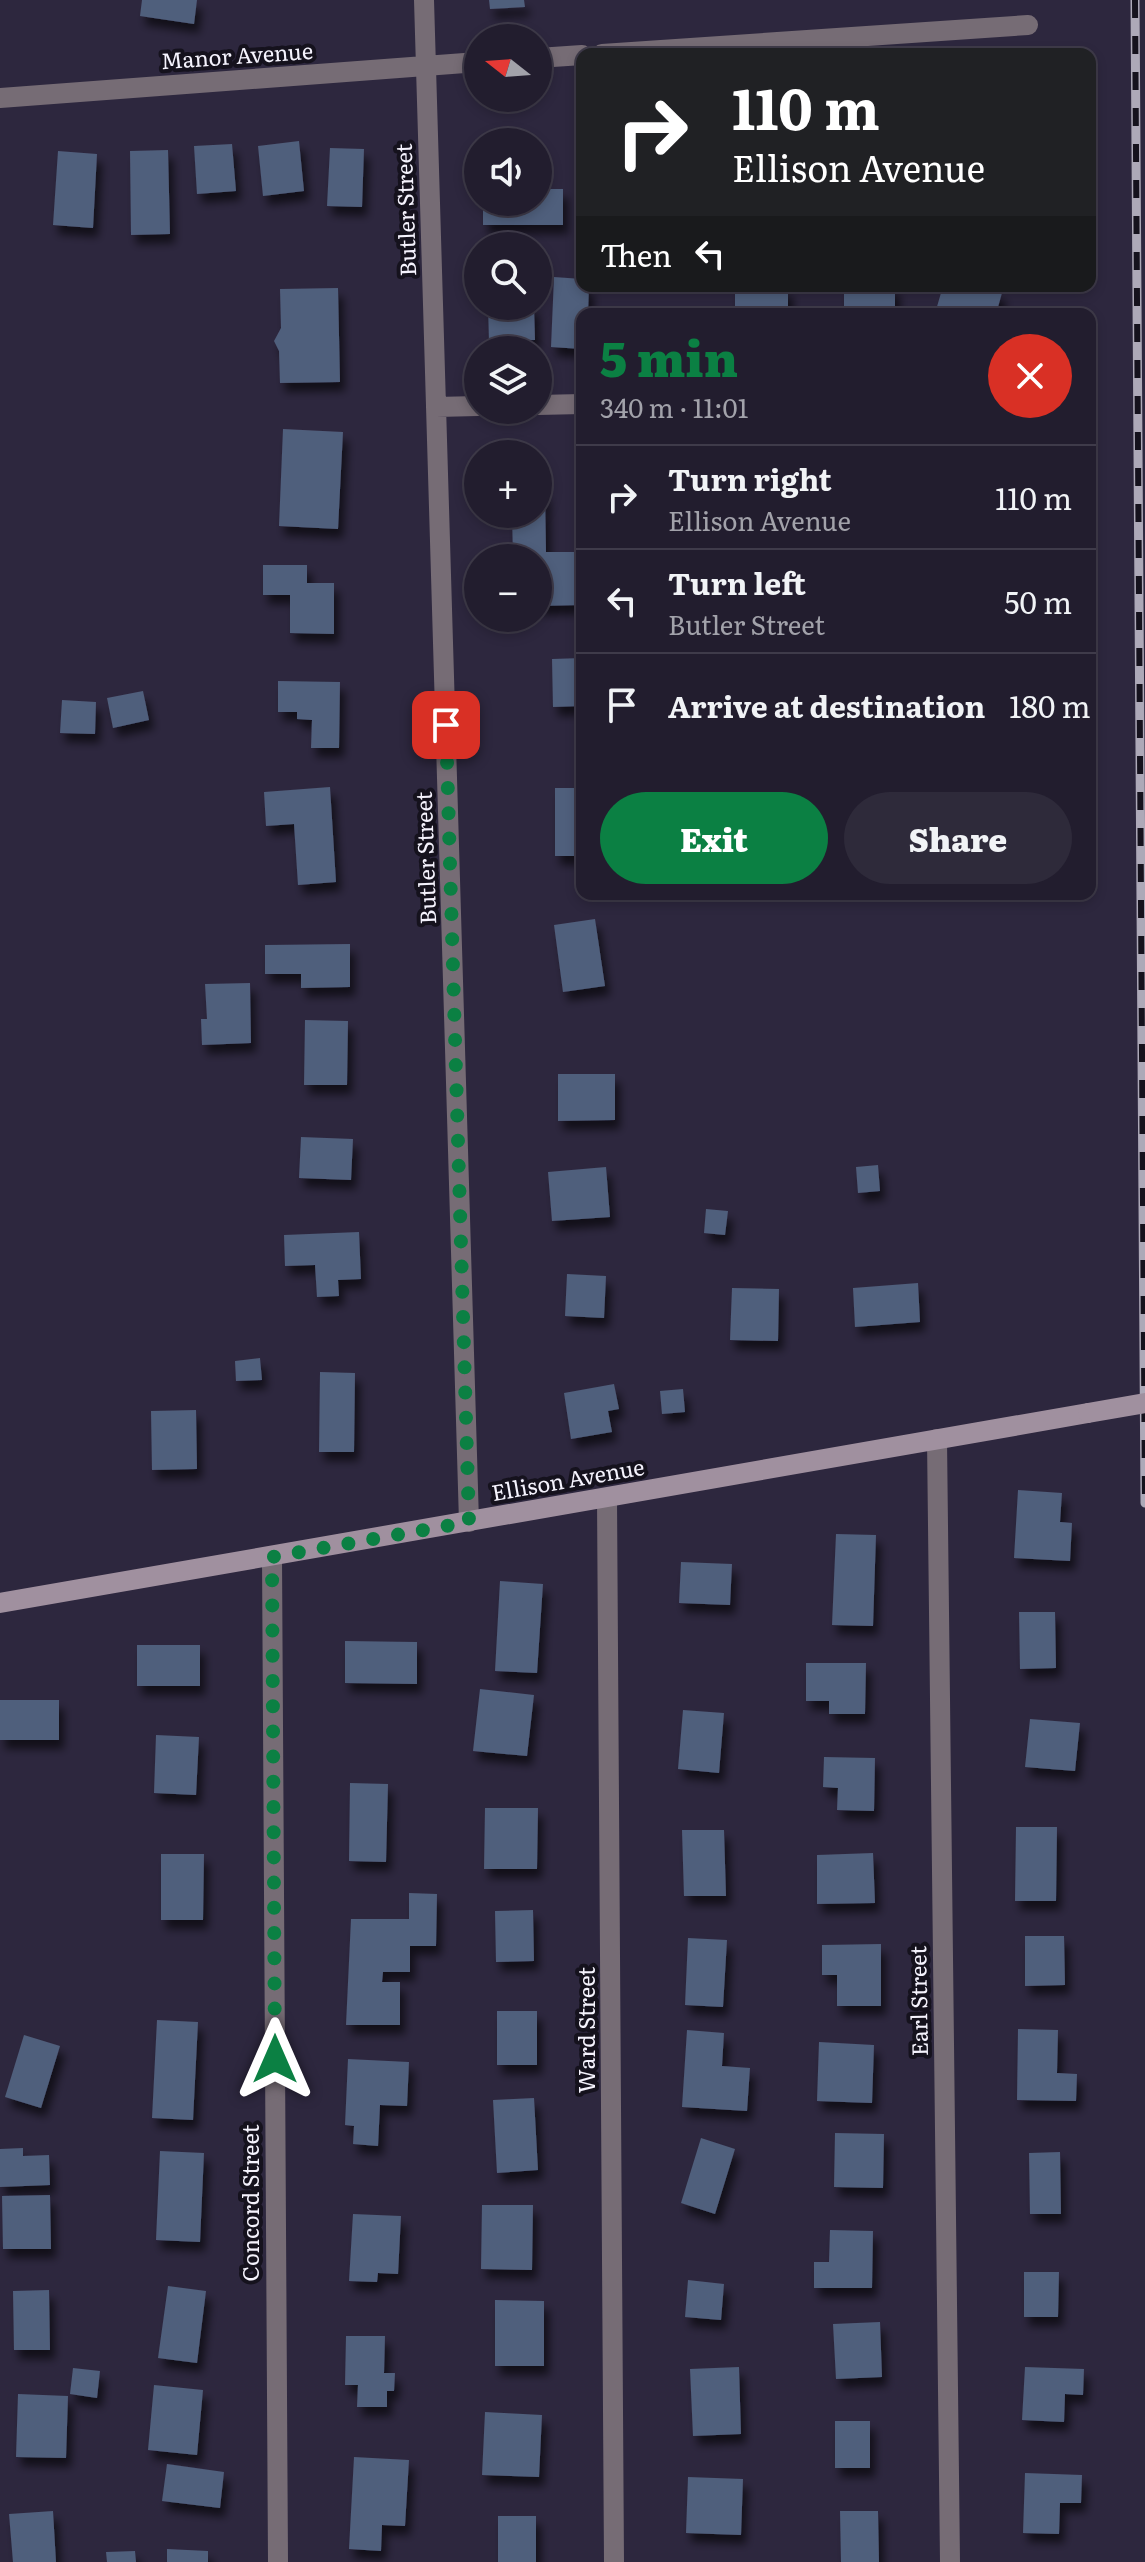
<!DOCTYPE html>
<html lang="en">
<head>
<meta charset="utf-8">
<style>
	body { margin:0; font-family:Literata,serif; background:#2e2a3a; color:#f1f3f6; height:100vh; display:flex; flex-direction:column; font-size:30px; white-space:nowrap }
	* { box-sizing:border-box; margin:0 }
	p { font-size:26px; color:#a2a2aa }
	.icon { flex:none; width:44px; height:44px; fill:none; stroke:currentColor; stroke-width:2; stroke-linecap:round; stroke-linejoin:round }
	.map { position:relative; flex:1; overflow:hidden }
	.side { position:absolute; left:576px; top:308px; width:520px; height:592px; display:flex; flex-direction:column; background:#221d2e; border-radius:16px; box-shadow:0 4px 12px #0003,0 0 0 2px #3f3b4a }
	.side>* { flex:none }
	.guide { position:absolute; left:576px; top:48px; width:520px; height:244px; border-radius:16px; box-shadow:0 4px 12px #0003,0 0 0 2px #3f3b4a; background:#202124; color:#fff; overflow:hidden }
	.needle { width:52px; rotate:287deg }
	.buttons { position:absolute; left:464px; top:24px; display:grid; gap:16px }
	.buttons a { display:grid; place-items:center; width:88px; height:88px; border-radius:50%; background:#221d2e; box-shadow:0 4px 12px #0003,0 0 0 2px #3f3b4a; font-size:40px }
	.pin { position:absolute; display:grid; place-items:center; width:68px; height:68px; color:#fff; margin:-34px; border-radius:16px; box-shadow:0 4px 12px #0006 }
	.me { position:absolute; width:88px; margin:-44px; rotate:0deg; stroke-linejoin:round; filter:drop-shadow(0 0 6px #0008) }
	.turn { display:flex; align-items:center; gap:28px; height:168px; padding:0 24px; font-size:36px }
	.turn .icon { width:104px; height:104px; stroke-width:2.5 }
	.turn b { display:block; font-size:56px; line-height:68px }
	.then { display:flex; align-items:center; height:76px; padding:0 24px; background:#0003; gap:16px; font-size:30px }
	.round { display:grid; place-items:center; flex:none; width:84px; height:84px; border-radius:42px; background:#2e2a3a }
	.overview { display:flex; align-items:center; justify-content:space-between; height:136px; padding:0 24px }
	h1 { font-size:48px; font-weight:800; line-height:60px; color:#0b8043 }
	.cta { display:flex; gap:16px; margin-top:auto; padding:16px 24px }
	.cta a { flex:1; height:92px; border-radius:48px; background:#0b8043; color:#fff; font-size:32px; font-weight:800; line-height:92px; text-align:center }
	.cta a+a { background:#2e2a3a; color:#f1f3f6 }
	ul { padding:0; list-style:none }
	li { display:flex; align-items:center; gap:24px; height:104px; padding:0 24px; border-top:2px solid #3f3b4a }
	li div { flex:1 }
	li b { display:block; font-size:30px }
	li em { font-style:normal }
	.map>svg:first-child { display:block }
	.building { fill:#505e7b; filter:url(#shadow) }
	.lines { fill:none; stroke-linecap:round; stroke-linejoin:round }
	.street { stroke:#766c75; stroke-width:20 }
	.secondary { stroke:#a0909f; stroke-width:20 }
	.rail-casing { stroke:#ada9b8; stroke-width:9 }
	.rail { stroke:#15121d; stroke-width:6; stroke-dasharray:18; stroke-linecap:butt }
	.secondary-bridge { stroke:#a0909f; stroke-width:20 }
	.route { stroke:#0b8043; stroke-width:14; stroke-dasharray:0 25.2 }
	.labels { text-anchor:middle; stroke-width:8; stroke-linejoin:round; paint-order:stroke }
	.street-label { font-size:22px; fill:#f5f3fd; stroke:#15121d }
</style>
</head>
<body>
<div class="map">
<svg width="1145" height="2562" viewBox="0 0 1145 2562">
	<defs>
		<filter id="shadow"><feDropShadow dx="5" dy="9" stdDeviation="4" flood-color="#0009"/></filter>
	</defs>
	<rect width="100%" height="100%" fill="#2d273e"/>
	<path class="building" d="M142 0H197L194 24 140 16Z
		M489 0H524L525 7 490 9Z
		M299 141 304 191 263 196 258 146Z
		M232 144 236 191 197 194 194 146Z
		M330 148 364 149 362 207 327 206Z
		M168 150 170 234 131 235 130 151Z
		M58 151 97 154 93 228 53 225Z
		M538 189H563V225H483V202H538Z
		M554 277 582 279V286H589L588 314H582V349L551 347Z
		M735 286 788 288V314H735Z
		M844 286H895V314H844Z
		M943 286H980L1002 293 996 314H948L936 310Z
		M338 288 340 382 280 383 279 351 274 341 281 328 280 289Z
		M488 306H534L535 340 489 341Z
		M283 429 343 432 338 529 279 526Z
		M538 492H545L546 552H578L582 605 538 606V558H513L512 514H538Z
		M263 565H307V583H334V634L290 633V595H263Z
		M582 658V706L553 707 552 659Z
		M278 681 340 682 339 748H311L312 720 297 719V712H278Z
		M143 691 149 720 113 728 107 698Z
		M62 700 96 702 95 734 60 733Z
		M330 787 336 882 298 885 294 824 266 826 264 792Z
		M555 788H582V856H555Z
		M595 919 605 986 563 992 554 925Z
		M350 944V987L301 988V974H265V945Z
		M250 983 251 1043 202 1045 201 1019H207L205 984Z
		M305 1020 348 1021 347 1085H304Z
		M558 1074H615V1120L558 1121Z
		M301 1137 353 1139 351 1180 299 1178Z
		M878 1165 880 1191 858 1193 856 1167Z
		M606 1167 610 1217 552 1221 548 1172Z
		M706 1209 728 1211 725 1235 704 1233Z
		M359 1232 361 1279 338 1280 339 1296 317 1297 315 1265 285 1266 284 1235Z
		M567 1274 606 1276 604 1318 565 1316Z
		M918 1283 920 1322 855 1327 853 1288Z
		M732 1288 779 1289 778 1341 730 1340Z
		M260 1358 262 1380 236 1381 235 1361Z
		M320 1372 355 1373 354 1452H319Z
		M614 1384 619 1409 608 1411 612 1432 571 1439 564 1393Z
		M683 1389 685 1412 662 1414 660 1391Z
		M196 1410 197 1469 152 1470 151 1411Z
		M1018 1490 1062 1493 1060 1522 1072 1523 1070 1561 1014 1558Z
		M836 1534 876 1535 873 1626 832 1625Z
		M681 1562 732 1564 730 1605 679 1603Z
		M500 1581 543 1584 537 1673 495 1671Z
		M1019 1612H1055L1056 1668 1020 1669Z
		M345 1641 417 1642V1684L345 1683Z
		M137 1645H200V1686H137Z
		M806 1663H866L865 1714H829V1701H806Z
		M480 1689 534 1695 527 1756 473 1751Z
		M0 1700H59V1740H0Z
		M683 1710 724 1713 719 1773 678 1769Z
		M1030 1719 1080 1723 1075 1771 1025 1767Z
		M156 1735 199 1737 196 1795 154 1793Z
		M824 1757 875 1758 874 1811 837 1810 838 1788 823 1787Z
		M350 1783 388 1784 386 1862 349 1861Z
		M485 1808H538L537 1869H484Z
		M1016 1827H1057L1056 1901H1015Z
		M682 1830H724L726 1896H684Z
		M873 1853 875 1903 817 1904V1855Z
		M161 1854H204L203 1920H161Z
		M409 1893 437 1894 436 1946H410V1972H383L382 1982H400V2025H346L351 1919H409Z
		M533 1910 534 1961 496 1962 495 1911Z
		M1025 1936H1064L1065 1985 1025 1986Z
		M688 1938 727 1940 723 2007 685 2005Z
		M881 1944V2006H837V1975H822V1945Z
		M497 2011H537V2065H497Z
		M157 2020 198 2022 193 2120 152 2118Z
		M1018 2029 1058 2030 1057 2073 1077 2074 1076 2101 1017 2100Z
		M687 2030 724 2033 722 2066 750 2068 747 2111 682 2107Z
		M24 2035 60 2046 41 2108 5 2097Z
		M819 2042 874 2045 872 2103 817 2101Z
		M348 2059 409 2062 407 2106 380 2105 378 2146 353 2144 354 2126 345 2125Z
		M534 2098 538 2170 497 2173 493 2100Z
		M835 2133 884 2134 883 2188 834 2187Z
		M701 2138 735 2149 715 2214 681 2203Z
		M23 2148V2156L49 2155 50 2185 0 2187V2149Z
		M160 2151 204 2153 200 2242 156 2240Z
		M1060 2152 1061 2214H1030L1029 2153Z
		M50 2195 51 2249H3L2 2196Z
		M482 2205H533L532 2270 481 2269Z
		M353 2214 401 2216 398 2274 378 2273 377 2282 349 2281Z
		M830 2230 873 2231 872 2288H814V2262H829Z
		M1024 2272H1059L1058 2317H1024Z
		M688 2280 724 2284 721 2320 685 2317Z
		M168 2286 206 2291 197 2363 158 2358Z
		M49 2290 50 2350H14L13 2291Z
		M495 2300 544 2301V2366H495Z
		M880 2322 882 2377 836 2379 833 2324Z
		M346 2336H385L384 2373H395L394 2391H387V2407H357L358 2385H345Z
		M739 2367 741 2434 693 2436 690 2369Z
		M1025 2367 1084 2369 1083 2395 1065 2394 1064 2422 1022 2420Z
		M73 2368 100 2371 97 2398 70 2394Z
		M154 2385 203 2390 197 2455 148 2450Z
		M18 2394 68 2396 66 2458 16 2457Z
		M485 2412 542 2415 539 2477 482 2475Z
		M835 2421H870V2468H835Z
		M354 2457 409 2460 405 2526 382 2525 381 2551 349 2549Z
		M167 2464 224 2472 220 2508 162 2501Z
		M1025 2473 1082 2475 1081 2503H1060L1059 2534 1023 2533Z
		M688 2477 743 2479 741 2535 686 2533Z
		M53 2511 56 2562H13L9 2514Z
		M840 2511H878L879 2562H841Z
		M498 2516H536V2562H498Z
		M167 2549 208 2551V2562H167Z
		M135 2551 136 2562H107L106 2552Z"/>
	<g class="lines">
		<path class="street" d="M424 0 469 1522
			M602 54 1028 25
			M538 58 582 55
			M0 98 478 62
			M538 405 582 404
			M436 407 478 406
			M937 1439 950 2562
			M607 1498 614 2562
			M272 1557 278 2562"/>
		<path class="secondary" d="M0 1603 1088 1413"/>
		<defs>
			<path id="rail" d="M1135 0 1145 1503"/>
		</defs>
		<use href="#rail" class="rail-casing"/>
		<use href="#rail" class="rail"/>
		<path class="secondary-bridge" d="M1088 1413 1145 1403"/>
	</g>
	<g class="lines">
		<path class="route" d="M275 2059 272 1557 469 1522 446 725"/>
	</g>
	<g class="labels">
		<g class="street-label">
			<text transform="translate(237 56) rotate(-4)" y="8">Manor Avenue</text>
			<text transform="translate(406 210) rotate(-92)" y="8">Butler Street</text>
			<text transform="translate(426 858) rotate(-92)" y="8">Butler Street</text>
			<text transform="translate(568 1480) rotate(-10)" y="8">Ellison Avenue</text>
			<text transform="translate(919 2001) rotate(-91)" y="8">Earl Street</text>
			<text transform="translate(587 2030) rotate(-90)" y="8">Ward Street</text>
			<text transform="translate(251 2203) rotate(-90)" y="8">Concord Street</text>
		</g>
	</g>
</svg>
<div class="buttons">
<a><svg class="needle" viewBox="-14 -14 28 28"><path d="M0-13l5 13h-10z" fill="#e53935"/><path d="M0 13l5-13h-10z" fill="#a2a2aa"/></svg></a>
<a><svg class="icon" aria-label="sound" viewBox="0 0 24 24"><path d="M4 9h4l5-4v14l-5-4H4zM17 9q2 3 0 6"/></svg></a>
<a><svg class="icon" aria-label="search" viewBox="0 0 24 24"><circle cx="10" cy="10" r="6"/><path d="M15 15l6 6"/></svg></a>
<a><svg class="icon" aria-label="layers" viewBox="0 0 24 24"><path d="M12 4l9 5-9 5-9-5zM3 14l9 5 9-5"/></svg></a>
<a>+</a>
<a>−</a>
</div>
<div class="pin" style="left:446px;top:725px;background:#d93025"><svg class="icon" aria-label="arrive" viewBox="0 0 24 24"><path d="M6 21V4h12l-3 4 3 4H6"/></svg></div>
<svg class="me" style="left:275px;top:2059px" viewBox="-20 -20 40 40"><path d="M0-17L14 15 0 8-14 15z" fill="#0b8043" stroke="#fff" stroke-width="4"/></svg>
<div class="guide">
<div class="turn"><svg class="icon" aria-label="right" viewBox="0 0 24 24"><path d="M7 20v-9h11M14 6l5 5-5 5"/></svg><div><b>110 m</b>Ellison Avenue</div></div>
<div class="then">Then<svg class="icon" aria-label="left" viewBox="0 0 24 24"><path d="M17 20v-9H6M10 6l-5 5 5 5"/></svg></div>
</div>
<section class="side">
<div class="overview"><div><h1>5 min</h1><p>340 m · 11:01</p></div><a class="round" style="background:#d93025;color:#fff"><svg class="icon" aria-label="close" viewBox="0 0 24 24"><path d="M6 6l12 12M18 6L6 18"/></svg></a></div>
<ul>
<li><svg class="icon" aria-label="right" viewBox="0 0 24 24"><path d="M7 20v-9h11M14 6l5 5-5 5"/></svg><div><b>Turn right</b><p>Ellison Avenue</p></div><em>110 m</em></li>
<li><svg class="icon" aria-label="left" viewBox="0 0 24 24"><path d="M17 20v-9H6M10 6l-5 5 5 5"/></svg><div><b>Turn left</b><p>Butler Street</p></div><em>50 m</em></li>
<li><svg class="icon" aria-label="arrive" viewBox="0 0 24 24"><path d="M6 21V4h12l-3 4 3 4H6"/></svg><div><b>Arrive at destination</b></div><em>180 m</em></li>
</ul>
<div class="cta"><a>Exit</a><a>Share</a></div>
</section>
</div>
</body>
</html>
